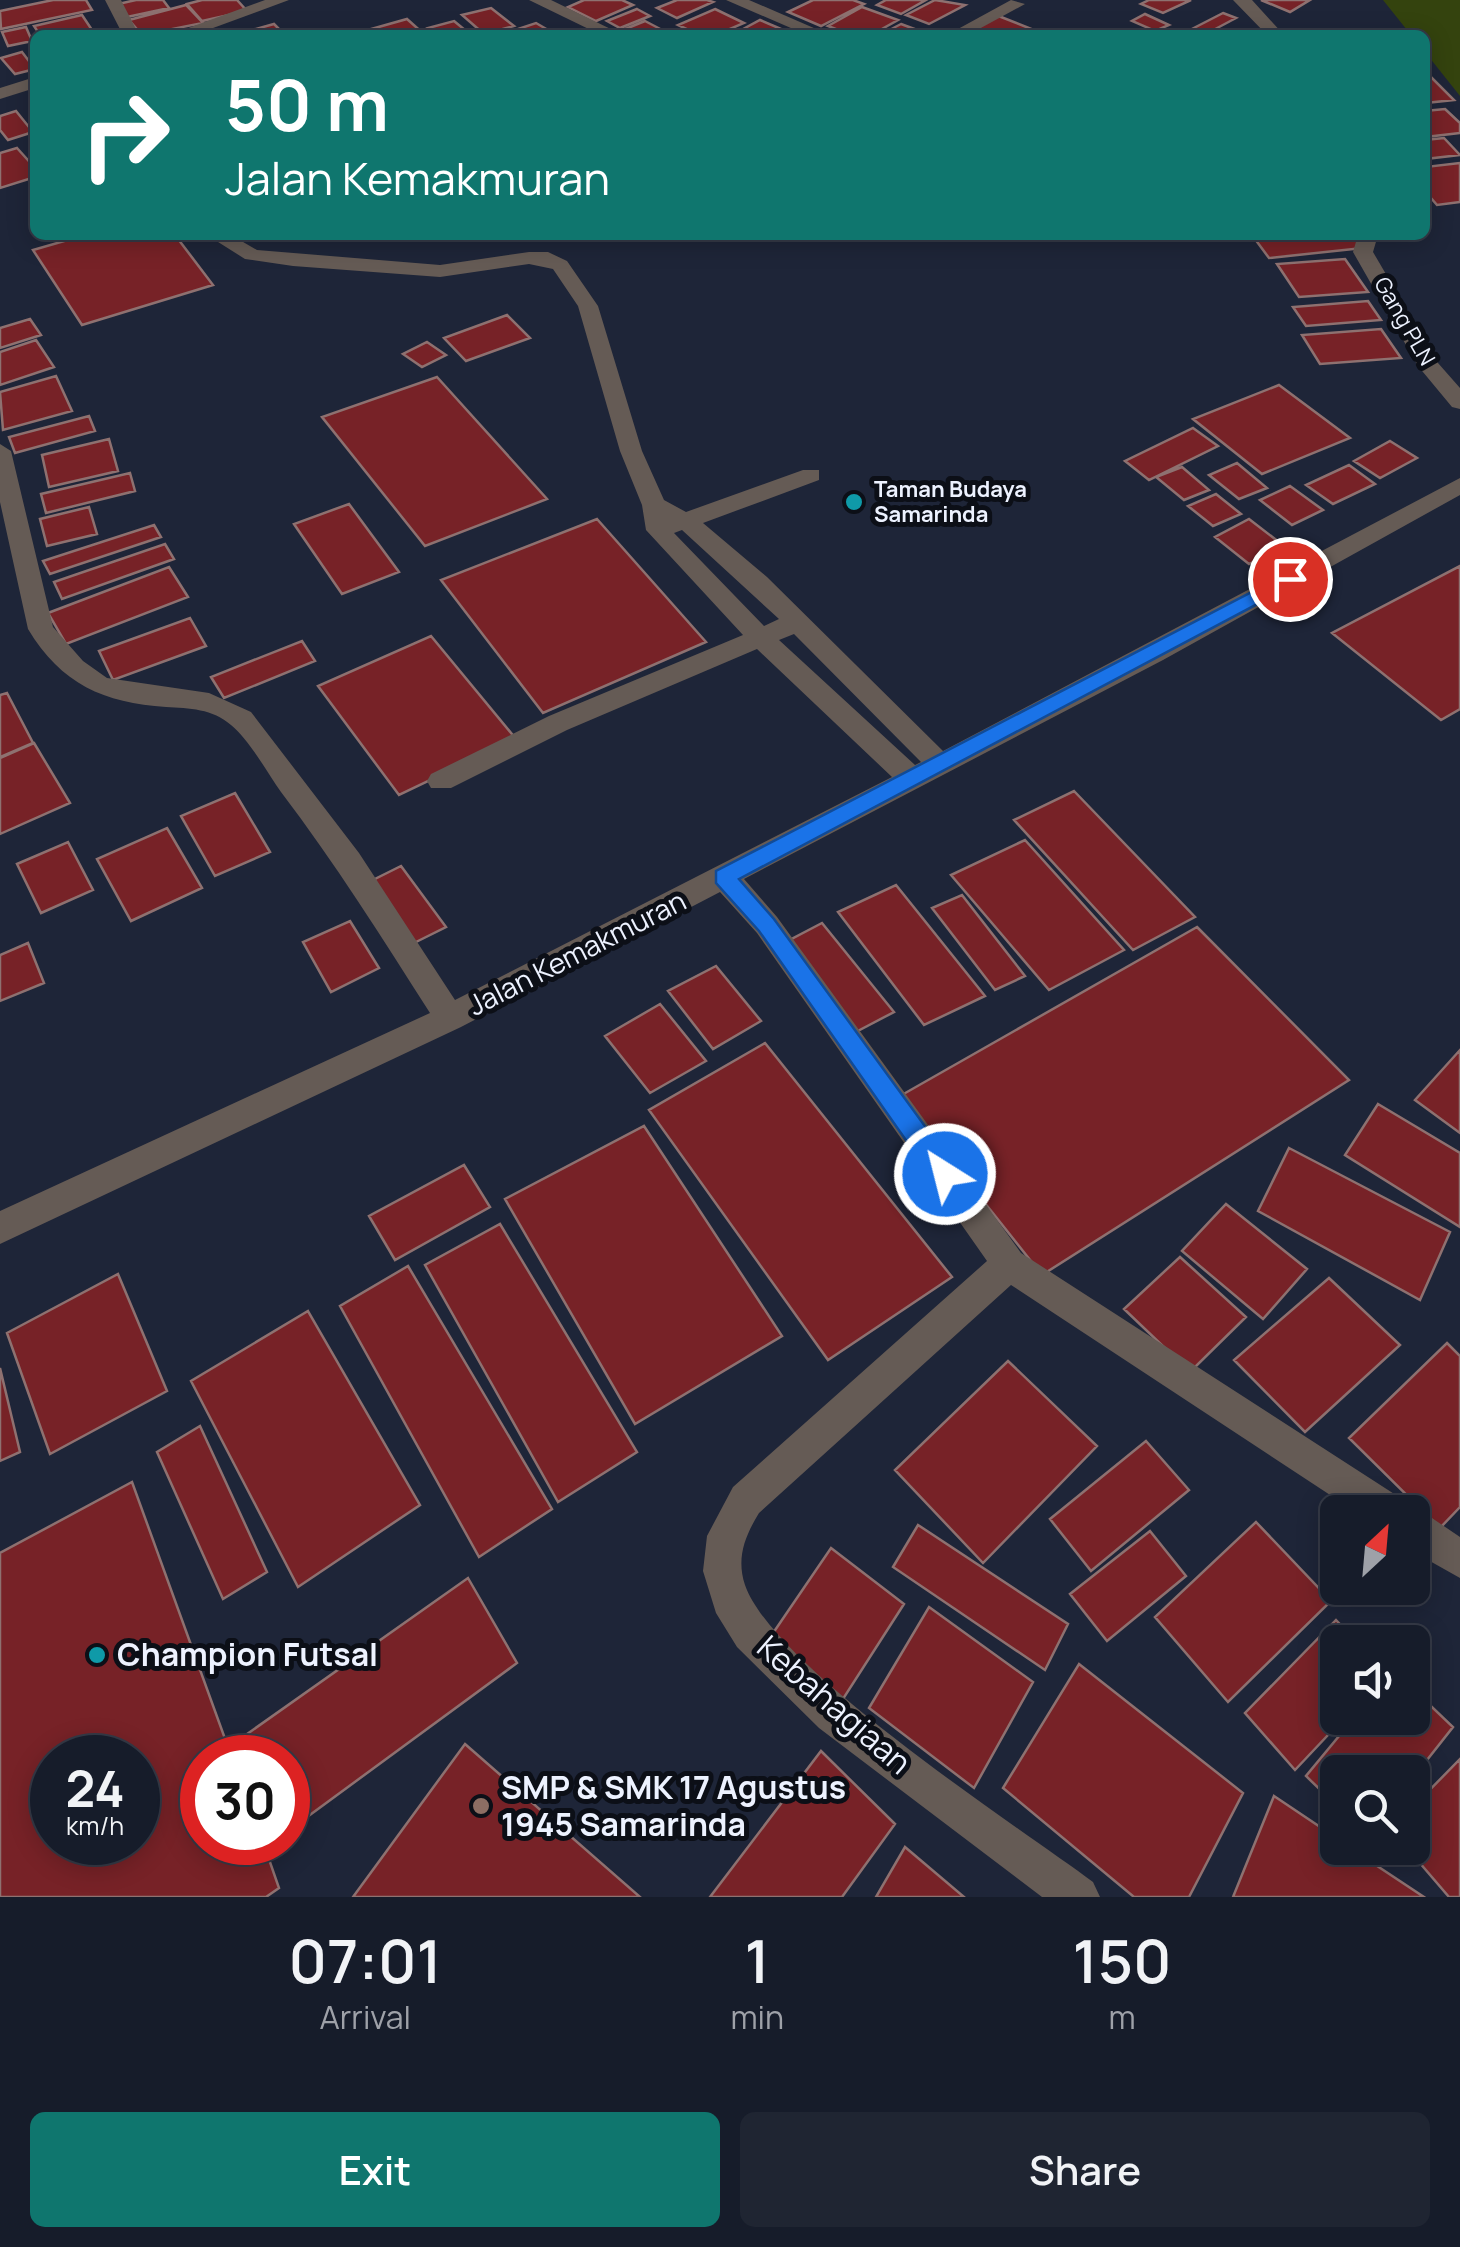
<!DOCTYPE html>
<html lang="en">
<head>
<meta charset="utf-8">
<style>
	body { margin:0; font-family:Manrope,sans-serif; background:#1f2532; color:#f1f3f6; height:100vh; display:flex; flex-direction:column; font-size:38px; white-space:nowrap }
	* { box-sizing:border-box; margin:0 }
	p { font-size:32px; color:#9ea1a8 }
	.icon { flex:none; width:55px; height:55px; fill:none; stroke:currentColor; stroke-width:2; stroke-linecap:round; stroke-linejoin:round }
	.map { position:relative; height:1897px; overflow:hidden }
	.side { display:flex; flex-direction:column; background:#161c2a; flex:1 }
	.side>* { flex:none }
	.top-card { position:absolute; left:30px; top:30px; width:1400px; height:210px; border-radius:15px; box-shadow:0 5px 25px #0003,0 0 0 2px #353a47; background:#0f766e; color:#fff; overflow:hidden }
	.needle { width:65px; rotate:26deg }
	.controls { position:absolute; left:1320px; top:1495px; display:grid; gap:20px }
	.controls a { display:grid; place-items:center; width:110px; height:110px; border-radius:15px; background:#161c2a; box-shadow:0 5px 25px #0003,0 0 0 2px #353a47; font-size:50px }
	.speed { position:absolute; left:30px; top:1735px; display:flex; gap:20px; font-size:50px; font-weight:700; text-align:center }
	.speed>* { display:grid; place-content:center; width:130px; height:130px; border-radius:50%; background:#161c2a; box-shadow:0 5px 25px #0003,0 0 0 2px #353a47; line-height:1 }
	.speed small { font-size:25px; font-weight:400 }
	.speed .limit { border:15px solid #d22; background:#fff; color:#111 }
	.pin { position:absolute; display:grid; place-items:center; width:85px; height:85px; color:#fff; margin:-42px; border:5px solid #fff; border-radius:50%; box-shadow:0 2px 10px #0007 }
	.me { position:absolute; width:110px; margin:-55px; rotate:324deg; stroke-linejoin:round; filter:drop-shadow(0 0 8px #0008) }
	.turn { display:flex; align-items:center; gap:35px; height:210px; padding:0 30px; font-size:45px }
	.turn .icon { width:130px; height:130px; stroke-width:2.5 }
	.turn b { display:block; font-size:70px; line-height:85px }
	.eta { display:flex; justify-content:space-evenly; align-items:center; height:170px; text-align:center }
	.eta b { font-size:60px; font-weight:600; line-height:70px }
	.primary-button { display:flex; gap:20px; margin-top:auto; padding:20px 30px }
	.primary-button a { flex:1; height:115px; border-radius:15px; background:#0f766e; color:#fff; font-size:40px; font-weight:600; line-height:115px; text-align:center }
	.primary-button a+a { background:#1f2532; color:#f1f3f6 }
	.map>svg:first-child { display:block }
	.green { fill:#34430e }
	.building { fill:#772227; stroke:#8e7170; stroke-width:2.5; fill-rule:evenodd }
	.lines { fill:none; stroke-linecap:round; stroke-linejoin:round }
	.minor { fill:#655b55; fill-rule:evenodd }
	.route { fill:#1a73e8; stroke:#114b97; stroke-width:2.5 }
	.culture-dot { fill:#0f9aa8; stroke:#0c0f17; stroke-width:4 }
	.education-dot { fill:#8d6e63; stroke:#0c0f17; stroke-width:4 }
	.labels { text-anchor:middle; stroke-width:10; stroke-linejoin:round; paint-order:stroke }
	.far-street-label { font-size:22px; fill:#edf2ff; stroke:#0c0f17 }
	.far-poi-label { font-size:22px; font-weight:bold; fill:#edf2ff; stroke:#0c0f17; text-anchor:start }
	.street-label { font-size:28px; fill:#edf2ff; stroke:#0c0f17 }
	.near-poi-label { font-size:32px; font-weight:bold; fill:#edf2ff; stroke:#0c0f17; text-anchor:start }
	.near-street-label { font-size:32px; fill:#edf2ff; stroke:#0c0f17 }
</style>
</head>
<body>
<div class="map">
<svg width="1460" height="1897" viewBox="0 0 1460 1897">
	<rect width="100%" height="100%" fill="#1e2538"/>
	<path class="green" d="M1383 0H1460V96L1425 52V35H1411Z"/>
	<path class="building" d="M53 0H86L92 10 1 29 0 11Z
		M136 0H163L169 8 127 17 118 4Z
		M202 0H237L247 11 202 21 187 4Z
		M584 0H622L633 5 596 21 568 7Z
		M677 0H707L713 2 677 18 657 8Z
		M813 0H853L864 4 821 26 788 12Z
		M886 0H926L901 14 877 5Z
		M935 0 965 5 929 24 906 15Z
		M1149 0H1191L1163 13 1141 4Z
		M1261 0H1310L1290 12Z
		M186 5 203 23 142 35 129 20Z
		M862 7 898 20 871 35H851L828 26Z
		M491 8 514 26 484 34 462 15Z
		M637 9 650 16 620 28 607 21Z
		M715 9 744 23 716 35H699L678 25Z
		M1223 13 1236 18 1204 35 1190 30Z
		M1145 14 1169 25 1155 31 1132 21Z
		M82 15 92 30 40 35 34 26Z
		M996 15 1034 30 1026 35H960Z
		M407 19 425 35H350Z
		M760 20 795 35H732Z
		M454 21 471 35H437L428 28Z
		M645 21 666 32H618Z
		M536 23 553 33 509 32Z
		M274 24 285 35 241 33Z
		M901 24 928 34 880 35Z
		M26 27 32 41 8 46 2 32Z
		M22 52 35 69 15 74 1 58Z
		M1425 74H1428L1454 100 1425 103Z
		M1445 109 1460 123V133L1425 137V111Z
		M16 111 33 132 8 140 0 130V116Z
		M1444 138 1460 155 1425 159V140Z
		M17 148 35 168V177L0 188V153Z
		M1460 163V202L1437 205 1425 191V167Z
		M85 235H175L213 285 82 325 33 250Z
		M1252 235H1353L1363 248 1269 258Z
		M1345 259 1368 292 1299 297 1277 264Z
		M1368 301 1381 320 1306 326 1293 307Z
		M507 315 530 338 466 361 444 338Z
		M30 319 41 335 0 348V328Z
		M1381 329 1401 358 1320 364 1302 335Z
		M36 340 54 367 0 385V352Z
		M427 342 446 355 422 367 403 354Z
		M56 376 72 411 3 430 0 392Z
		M437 377 547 499 425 546 322 417Z
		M1279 385 1350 438 1262 474 1193 419Z
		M89 416 95 431 15 453 9 437Z
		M1193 428 1218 446 1149 480 1125 461Z
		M109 439 118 471 49 487 42 455Z
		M1390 441 1417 458 1380 478 1354 461Z
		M1237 463 1267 488 1239 499 1209 475Z
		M1349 465 1375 484 1333 504 1306 485Z
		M1182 467 1209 490 1184 500 1156 477Z
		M130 473 135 491 46 513 41 494Z
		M1290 486 1323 510 1292 525 1260 500Z
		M1216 494 1241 514 1213 526 1188 506Z
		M349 504 399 572 342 594 294 524Z
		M89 507 97 534 47 546 40 519Z
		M597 519 706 642 543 713 441 580Z
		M1249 519 1284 546 1249 564 1215 537Z
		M154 525 161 537 50 574 43 561Z
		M165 544 174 559 62 599 54 582Z
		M1460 566V709L1441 720 1332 633Z
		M169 567 188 597 66 644 48 613Z
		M190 618 206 646 113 680 99 651Z
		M431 636 516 739 399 795 318 686Z
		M302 641 315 661 224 698 211 677Z
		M7 693 33 743 0 757V695Z
		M34 743 70 803 0 834V758Z
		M1074 791 1195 917 1133 950 1014 820Z
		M235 793 270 852 215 876 181 816Z
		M167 828 202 888 131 921 97 859Z
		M1025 840 1124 950 1049 990 951 875Z
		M68 842 93 890 41 913 17 864Z
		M401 866 446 927 412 944 369 882Z
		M896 885 985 996 924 1025 838 912Z
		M962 895 1025 976 995 990 932 908Z
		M350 921 379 968 331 992 303 942Z
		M822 923 894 1012 854 1033 784 943Z
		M1197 927 1349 1080 1042 1275 900 1096Z
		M28 943 44 983 0 1001V955Z
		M716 966 761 1021 713 1049 668 991Z
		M660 1004 706 1061 650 1093 605 1036Z
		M765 1043 952 1277 828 1360 649 1110Z
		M1460 1050V1133L1415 1100Z
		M1378 1104 1460 1153V1227L1345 1155Z
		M644 1126 782 1336 635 1424 505 1199Z
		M1289 1148 1450 1232 1420 1300 1258 1211Z
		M464 1165 490 1207 395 1260 369 1216Z
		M1226 1204 1307 1269 1263 1319 1182 1251Z
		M500 1224 637 1452 558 1502 425 1265Z
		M1180 1257 1246 1317 1190 1372 1124 1309Z
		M408 1266 552 1509 479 1557 340 1306Z
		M118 1274 167 1391 50 1454 7 1333Z
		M1329 1278 1400 1345 1305 1432 1234 1360Z
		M308 1311 420 1505 298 1587 191 1381Z
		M1447 1343 1460 1356V1507L1440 1528 1349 1438Z
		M1008 1361 1097 1446 983 1563 895 1470Z
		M0 1368 20 1452 0 1461Z
		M200 1426 267 1572 223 1599 157 1452Z
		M1146 1441 1189 1490 1091 1571 1050 1519Z
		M132 1482 232 1758H202V1842H263L279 1888 266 1897H0V1553ZM52 1758H138V1842H52Z
		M1256 1522 1331 1601 1228 1702 1155 1617Z
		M918 1525 1068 1624 1045 1670 893 1567Z
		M1150 1531 1186 1576 1107 1641 1070 1594Z
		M831 1548 904 1604 843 1699 769 1639Z
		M468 1578 517 1663 288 1831V1758H248L240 1739Z
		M929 1607 1033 1682 974 1788 869 1708Z
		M1336 1620 1357 1642H1338V1718H1344L1295 1770 1245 1713Z
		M1079 1664 1243 1793 1189 1897H1134L1003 1788Z
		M1412 1688 1453 1727 1412 1779V1772H1338V1807L1306 1776 1354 1718H1412Z
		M465 1744 640 1897H353Z
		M821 1751 895 1824 842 1897H710Z
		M1460 1759V1897H1449L1407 1848H1412V1808Z
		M1274 1796 1338 1839V1848H1350L1424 1897H1233Z
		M905 1847 964 1897H876Z"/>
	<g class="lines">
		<path class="minor" d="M105 0H121L139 35H123Z
			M265 0H289L194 35H169Z
			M529 0H551L623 35H601Z
			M726 0H749L830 35H807Z
			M1011 0 1025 4 968 35H947Z
			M1233 0H1252L1284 35H1267Z
			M35 77V88L0 99V88Z
			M207 235H231L257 250 440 265 529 252H548L567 261 598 306 642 451 664 500 686 512 803 470H819V480L703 523 767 577 943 751 1460 478V495L1163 660 744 879 777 917 1021 1253 1402 1499 1407 1511 1426 1514 1460 1537V1578L1412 1551V1512H1356L1011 1285 759 1513C745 1536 736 1558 745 1585 774 1668 1016 1825 1093 1882L1100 1897H1042L819 1728 737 1647 716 1613 703 1571 707 1536 733 1487 987 1261 757 933 720 892 461 1027 0 1244V1211L430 1013C382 938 335 863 281 792 266 771 251 742 231 725 213 709 189 708 166 707 104 703 61 684 28 629L0 502V444L11 451 53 627 83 661 107 678 209 693 251 712 359 853 455 1000 892 777 757 649 567 730 451 788H431L427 781 431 774 549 716 743 635 646 530 642 505 620 451 578 306 553 269 529 264 440 277 293 266 245 259ZM682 530 779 619 764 626 674 533ZM794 634 921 762 915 765 779 640Z
			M1358 235H1378L1373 252 1438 363 1460 388V409L1452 407 1418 366 1353 252Z"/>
	</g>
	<path class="route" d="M1290 572 1299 579 1297 583 739 879 774 919 954 1166 957 1174 954 1183H936L759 931 716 883V871Z"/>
	<g class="culture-dot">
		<circle cx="854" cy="502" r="10"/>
		<circle cx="97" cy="1655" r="10"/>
	</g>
	<circle class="education-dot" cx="481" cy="1806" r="10"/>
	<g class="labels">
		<g class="far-street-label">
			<text transform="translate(1405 321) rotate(60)" y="8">Gang PLN</text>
		</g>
		<g class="far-poi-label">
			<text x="874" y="497">Taman Budaya<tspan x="874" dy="25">Samarinda</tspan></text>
		</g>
		<g class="street-label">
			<text transform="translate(577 953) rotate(-27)" y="10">Jalan Kemakmuran</text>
		</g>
		<g class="near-poi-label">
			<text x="117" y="1666">Champion Futsal</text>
			<text x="501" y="1799">SMP &amp; SMK 17 Agustus<tspan x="501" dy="37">1945 Samarinda</tspan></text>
		</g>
		<g class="near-street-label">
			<text transform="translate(834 1705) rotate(41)" y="11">Kebahagiaan</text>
		</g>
	</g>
</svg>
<div class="controls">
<a><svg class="needle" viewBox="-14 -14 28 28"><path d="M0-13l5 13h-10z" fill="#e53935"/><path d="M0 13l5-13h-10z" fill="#9ea1a8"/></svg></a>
<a><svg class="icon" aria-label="sound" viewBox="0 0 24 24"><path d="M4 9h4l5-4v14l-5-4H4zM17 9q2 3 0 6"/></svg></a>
<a><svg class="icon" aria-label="search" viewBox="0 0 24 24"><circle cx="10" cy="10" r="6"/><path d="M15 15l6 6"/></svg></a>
</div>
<div class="speed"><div>24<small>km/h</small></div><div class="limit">30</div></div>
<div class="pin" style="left:1290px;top:579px;background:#d93025"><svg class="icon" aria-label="arrive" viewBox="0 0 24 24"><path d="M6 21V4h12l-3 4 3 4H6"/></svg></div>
<svg class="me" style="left:945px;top:1174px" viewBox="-20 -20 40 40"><circle r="17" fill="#1a73e8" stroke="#fff" stroke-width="3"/><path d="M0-11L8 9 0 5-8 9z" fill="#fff"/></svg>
<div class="top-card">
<div class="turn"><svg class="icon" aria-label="right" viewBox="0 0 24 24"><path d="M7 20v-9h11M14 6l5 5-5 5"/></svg><div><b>50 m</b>Jalan Kemakmuran</div></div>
</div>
</div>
<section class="side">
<div class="eta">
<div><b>07:01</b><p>Arrival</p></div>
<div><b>1</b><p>min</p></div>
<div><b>150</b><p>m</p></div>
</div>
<div class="primary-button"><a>Exit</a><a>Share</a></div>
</section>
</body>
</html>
